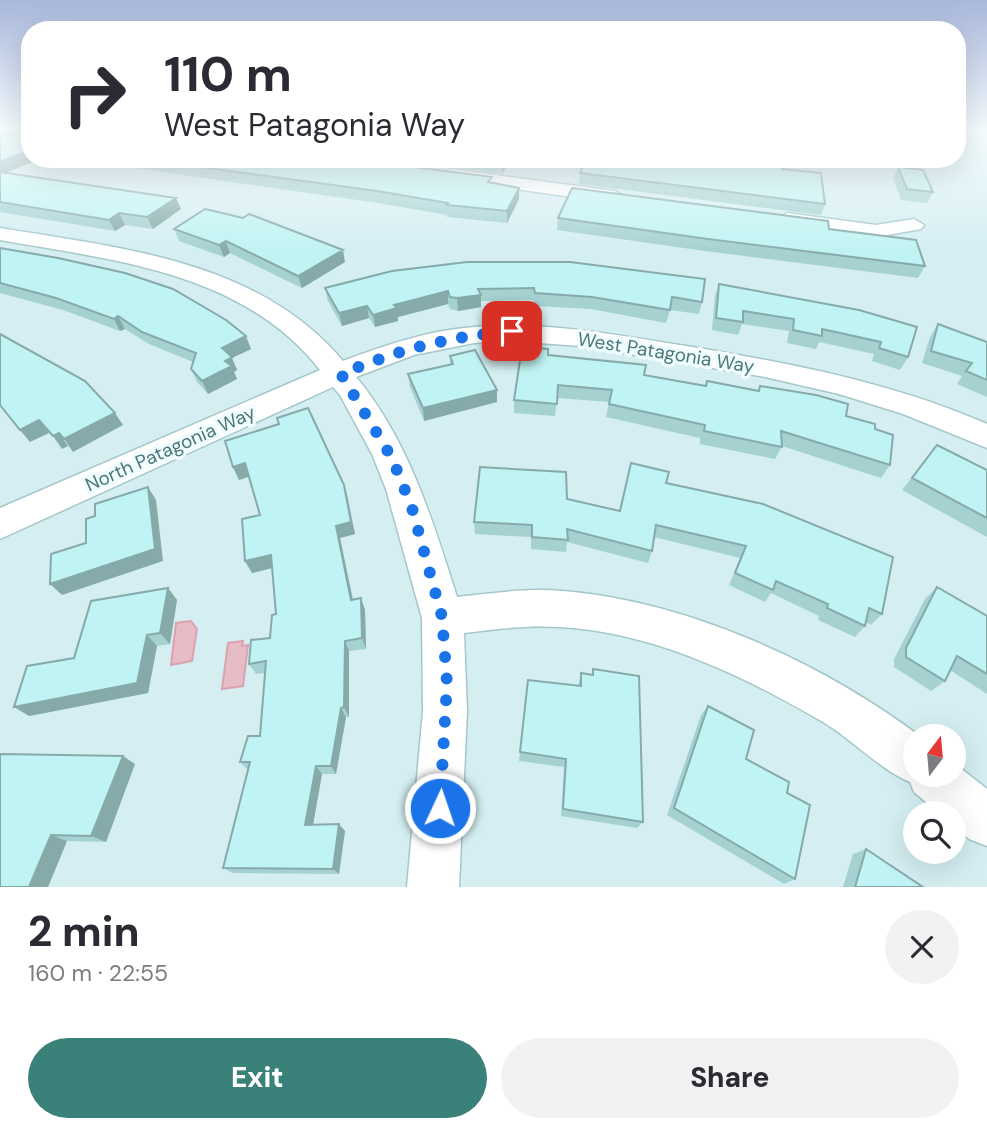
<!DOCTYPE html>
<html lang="en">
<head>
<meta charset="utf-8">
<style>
	body { margin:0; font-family:"DM Sans",sans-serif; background:#f2f2f3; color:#2b2b33; height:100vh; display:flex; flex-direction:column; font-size:26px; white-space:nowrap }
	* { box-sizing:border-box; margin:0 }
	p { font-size:23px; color:#7c7c81 }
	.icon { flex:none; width:38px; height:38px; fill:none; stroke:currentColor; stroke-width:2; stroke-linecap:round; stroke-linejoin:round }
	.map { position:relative; height:887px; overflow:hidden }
	.details { display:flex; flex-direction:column; background:#fff; flex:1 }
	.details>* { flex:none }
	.hud { position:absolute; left:21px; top:21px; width:945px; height:147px; border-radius:28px; box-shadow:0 7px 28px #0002; background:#fff; color:#2b2b33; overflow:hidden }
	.needle { width:46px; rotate:16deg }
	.buttons { position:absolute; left:903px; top:724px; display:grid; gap:14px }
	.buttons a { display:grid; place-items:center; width:63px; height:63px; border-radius:50%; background:#fff; box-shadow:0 7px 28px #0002; font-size:35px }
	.pin { position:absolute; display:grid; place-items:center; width:60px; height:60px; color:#fff; margin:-30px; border-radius:14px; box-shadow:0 4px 10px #0006 }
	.me { position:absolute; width:77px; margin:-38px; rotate:3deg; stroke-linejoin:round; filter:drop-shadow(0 0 5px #0008) }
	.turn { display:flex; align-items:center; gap:24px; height:147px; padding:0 28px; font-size:32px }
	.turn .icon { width:91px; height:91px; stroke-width:2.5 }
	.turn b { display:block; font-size:49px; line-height:60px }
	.round { display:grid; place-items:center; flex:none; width:74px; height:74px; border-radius:37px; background:#f2f2f3 }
	.overview { display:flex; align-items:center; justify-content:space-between; height:119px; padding:0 28px }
	h1 { font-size:42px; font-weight:800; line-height:52px }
	.action { display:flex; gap:14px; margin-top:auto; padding:14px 28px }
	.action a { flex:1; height:80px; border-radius:42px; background:#3a817a; color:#fff; font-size:28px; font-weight:800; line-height:80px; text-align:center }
	.action a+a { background:#f2f2f3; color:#2b2b33 }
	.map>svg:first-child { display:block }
	.residential { fill:#d4eef2; fill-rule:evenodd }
	.water { fill:#e8bcc7; stroke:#daa2af; stroke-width:2 }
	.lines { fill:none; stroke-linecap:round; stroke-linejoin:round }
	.minor-casing { stroke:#a5c7c9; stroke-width:3 }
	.minor { fill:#fff; fill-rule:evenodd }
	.wall { fill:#a5d1d1 }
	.shaded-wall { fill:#86aaaa }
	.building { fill:#c0f3f3; stroke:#86aaaa; stroke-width:2 }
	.route { stroke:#1a73e8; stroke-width:12; stroke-dasharray:0 21.6 }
	.labels { text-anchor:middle; stroke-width:7; stroke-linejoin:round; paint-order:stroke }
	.street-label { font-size:19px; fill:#4b7978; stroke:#f0fcff }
</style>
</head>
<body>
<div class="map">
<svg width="987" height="887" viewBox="0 0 987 887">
	<rect width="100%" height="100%" fill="#e9f8fd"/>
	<path class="residential" d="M0 130H30V159H957V131L987 141V887H0ZM915 737H954V775H915ZM915 814H954V852H915Z"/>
	<path class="water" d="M191 621 197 629 192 661 171 665 176 623Z
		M243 641 242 646 248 645 243 686 222 689 228 643Z"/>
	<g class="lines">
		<defs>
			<path id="minor" d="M451 169 615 191 625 197 615 203 444 179 442 175Z
				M787 213 876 225 914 219 924 225 921 229 876 237 780 223 777 219Z
				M0 228C121 248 258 260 343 361 385 345 430 330 475 327 546 321 616 335 686 346 789 363 891 382 987 424V448L903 414 839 394 765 377 581 346 510 341 474 343 414 355 356 377C408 439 433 521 457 597 492 593 528 588 563 591 687 601 823 663 921 737H915V775H954V763L987 789V846L969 839 954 825V814H940L914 792 910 782C879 769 853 740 823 722 744 676 653 632 560 627 528 625 496 629 464 633L467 711 459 887H407L423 711 422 618 386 489 372 454 340 395 333 387 0 539V508L320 370C244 272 113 260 0 240Z"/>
		</defs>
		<use href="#minor" class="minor-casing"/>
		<use href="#minor" class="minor"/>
	</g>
	<path class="wall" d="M0 139 30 159H40L4 173 176 198 181 209 153 229 125 225 115 231 0 212Z
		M104 159H351L519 188V199L507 223 447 217V215L378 203 133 168Z
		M392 159H512L502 174Z
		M561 159H781L782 169 825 204 821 215 579 184 580 173 582 169 560 166Z
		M898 167 933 192 927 203 901 200 893 178Z
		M558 218 829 229 925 266 918 278 705 251 557 230Z
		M174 229 345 262 302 288 230 253 224 257 179 241Z
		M0 248 251 349 232 358 237 370 234 372 237 379 208 394 197 382 191 369 193 362 149 344 125 329 120 331 63 310 0 293Z
		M705 279 702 302 699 314 670 310 666 323 591 309 534 306 533 300 481 301V307L458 311 450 309 448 304 398 317V321L375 327 369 318 342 326 328 301 325 288Z
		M719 284 859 310 908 357 900 370 872 361 874 354 819 342 816 349 787 343 789 331 742 324 738 335 712 330 715 296Z
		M938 324 987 342V397L957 384 962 376 922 363 930 337Z
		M548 355 644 375 705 386 707 381 758 390 760 386 846 416 875 429 890 465 881 478 782 446 775 459 700 444V438L606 417 609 402 557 398 555 416 514 413V400Z
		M450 356 497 390V402L424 421 410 387 408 374 450 365Z
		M937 445 987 470V537L902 490Z
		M233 467 344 485 348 497 355 534 340 538 353 599 361 598 365 610 366 649 349 651V717H346L336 774H322L313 824 345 831 339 874 233 873 223 868 248 770 240 762 260 736 265 673 256 674 249 664 270 638 276 614 272 568 252 573 245 561 260 515 249 476 239 480Z
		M666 483 882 614 871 625 866 622 865 626 855 637 818 620 819 616 771 593 765 602 729 585 740 558 654 537 652 551 648 563 567 542 566 552 531 549V537L475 534 474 522 567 499 620 511Z
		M937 587 987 616V694L950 670 945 681 931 691 894 667V659L925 599Z
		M168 588 177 600 170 644 157 646 148 693 29 716Z
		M593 669 643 822 637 828 561 816 564 767 519 761 528 680 578 686 581 673 592 675Z
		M708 706 746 759 795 879 784 884 667 815 701 715Z
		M0 754 135 764 106 842 67 841 48 887H0Z
		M866 849 923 887H843L853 854Z"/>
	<path class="shaded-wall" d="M0 130H22L0 136Z
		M30 150V159H40L0 175V162Z
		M505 159H512L502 174V163Z
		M519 188V199L507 223V211Z
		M176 198 181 209 153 229 147 217Z
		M119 213 125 225 115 231 109 220Z
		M226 241 230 253 224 257 219 245Z
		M343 250 345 262 302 288 298 276Z
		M448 291V304L398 317V321L375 327 373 315 394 305Z
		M481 295V307L458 311 457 298Z
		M367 306 369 318 342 326 339 313Z
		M118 316 125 329 120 331 114 319Z
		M246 336 251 349 232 358 237 370 234 372 237 379 208 394 202 381 222 348Z
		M497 390V402L424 421 423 408Z
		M115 413 123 425 73 452 64 439Z
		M39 420 49 433 30 442 20 430Z
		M59 433 68 446 62 449 53 436Z
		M245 463 251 476 239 480 233 467Z
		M344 485 355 534 340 538 355 611 351 600 336 526Z
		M148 487 156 500 163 561 62 595 50 584Z
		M271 555 277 567 252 573 245 561Z
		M168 588 177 600 170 644 160 633Z
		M361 598 365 610 366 649 362 638Z
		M147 635 157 646 148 693 29 716 14 707Z
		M345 641 349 651V717L344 707Z
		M341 708 346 717 336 774 331 766Z
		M123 756 135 764 106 842 91 836Z
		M316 766 322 774 312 831 305 825Z
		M339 824 345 831 339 874 333 869Z
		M51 835 67 841 48 887H29Z"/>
	<path class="building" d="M26 130H30V150L0 162V139L25 131Z
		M141 159H351L492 177 488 182 519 188 507 211 447 205 448 203 377 191Z
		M475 159H505L502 163Z
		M586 159H781L782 169 821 173 825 204 580 173Z
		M898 167 923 170 933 192 907 189Z
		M0 172 176 198 147 217 119 213 109 220 0 202Z
		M572 188 828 221 829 229 916 240 925 266 708 239 558 218Z
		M205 209 243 218 249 214 343 250 298 276 226 241 219 245 174 229Z
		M0 248 58 258 125 273 173 289 226 320 246 336 222 348 232 357 225 361 232 366 202 381 191 369 196 353 142 332 118 316 114 319 56 298 0 283Z
		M467 262H570L705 279 702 302 672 297 670 310 592 297 535 293 534 288 478 289 481 295 457 298 450 297 448 291 394 305 397 308 373 315 367 306 339 313 325 288 392 271Z
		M719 284 859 310 917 327 908 357 879 348 881 342 822 329V336L793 330 794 319 743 311V322L716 318Z
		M938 324 987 342V380L966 371 972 363 931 351Z
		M0 334 85 381 115 413 64 439 59 433 53 436 39 420 20 430 0 405Z
		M522 347 548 349V355L646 365 644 375 706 386 707 381 759 391 760 386 816 395 848 404 846 416 875 424V429L893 435 890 465 781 431 782 447 704 431 705 425 609 404 612 390 558 385 557 404 514 400Z
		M475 350 497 390 423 408 408 374 453 364 450 356Z
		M308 408 344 485 351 522 336 526 351 600 361 598 362 638 345 641 344 707 341 708 331 766H316L305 825 339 824 333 869 223 868 250 762H240L248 736H260L266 661 249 664 251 640 270 638 272 615 276 614 271 555 245 561 242 519 260 515 245 463 233 467 225 441 279 424 277 418Z
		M937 445 987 470V518L912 478Z
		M631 463 669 472 666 483 763 504 893 557 882 614 869 608 865 626 827 608 828 604 776 581 773 590 735 573 746 546 656 525 652 551 567 529 568 540 532 537V525L474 522 480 467 566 472 567 499 620 511Z
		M148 487 155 549 50 584 51 554 86 543V519L95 516V504Z
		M937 587 987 616V674L957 656 945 681 906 657V648Z
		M168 588 160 633 147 635 137 683 14 707 27 666 74 658 91 601Z
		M593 669 639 676 643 822 563 809 566 759 520 752 528 680 581 686V673L593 675Z
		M708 706 754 730 746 759 789 782 787 793 810 805 795 879 674 808Z
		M0 754 123 756 91 836 51 835 29 887H0Z
		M866 849 923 887H855Z"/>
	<linearGradient id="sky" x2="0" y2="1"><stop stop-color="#a8b7db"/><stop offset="0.51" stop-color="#f5fcfe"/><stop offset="1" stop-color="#f5fcfe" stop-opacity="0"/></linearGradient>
	<rect width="987" height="254" fill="url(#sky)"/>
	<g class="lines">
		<path class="route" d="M440 808 447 683 442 617 412 508 392 458 341 374C404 348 444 338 512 331"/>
	</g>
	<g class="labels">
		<g class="street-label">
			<text transform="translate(666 352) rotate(9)" y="7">West Patagonia Way</text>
			<text transform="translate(170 448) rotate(-24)" y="7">North Patagonia Way</text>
		</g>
	</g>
</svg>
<div class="buttons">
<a><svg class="needle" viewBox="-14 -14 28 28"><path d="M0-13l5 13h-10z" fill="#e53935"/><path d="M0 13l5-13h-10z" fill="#7c7c81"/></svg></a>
<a><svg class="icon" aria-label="search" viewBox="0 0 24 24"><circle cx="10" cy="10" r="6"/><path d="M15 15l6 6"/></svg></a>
</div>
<div class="pin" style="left:512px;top:331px;background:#d93025"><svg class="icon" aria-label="arrive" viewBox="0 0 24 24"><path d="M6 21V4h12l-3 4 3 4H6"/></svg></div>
<svg class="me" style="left:440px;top:808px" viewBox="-20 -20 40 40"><circle r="17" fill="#1a73e8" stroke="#fff" stroke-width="3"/><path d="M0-11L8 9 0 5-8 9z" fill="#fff"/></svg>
<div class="hud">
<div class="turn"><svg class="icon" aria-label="right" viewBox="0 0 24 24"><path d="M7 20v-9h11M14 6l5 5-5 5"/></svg><div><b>110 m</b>West Patagonia Way</div></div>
</div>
</div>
<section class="details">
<div class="overview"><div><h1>2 min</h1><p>160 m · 22:55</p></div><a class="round"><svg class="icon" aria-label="close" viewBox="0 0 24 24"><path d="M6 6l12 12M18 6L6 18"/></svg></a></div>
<div class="action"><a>Exit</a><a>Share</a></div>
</section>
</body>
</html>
